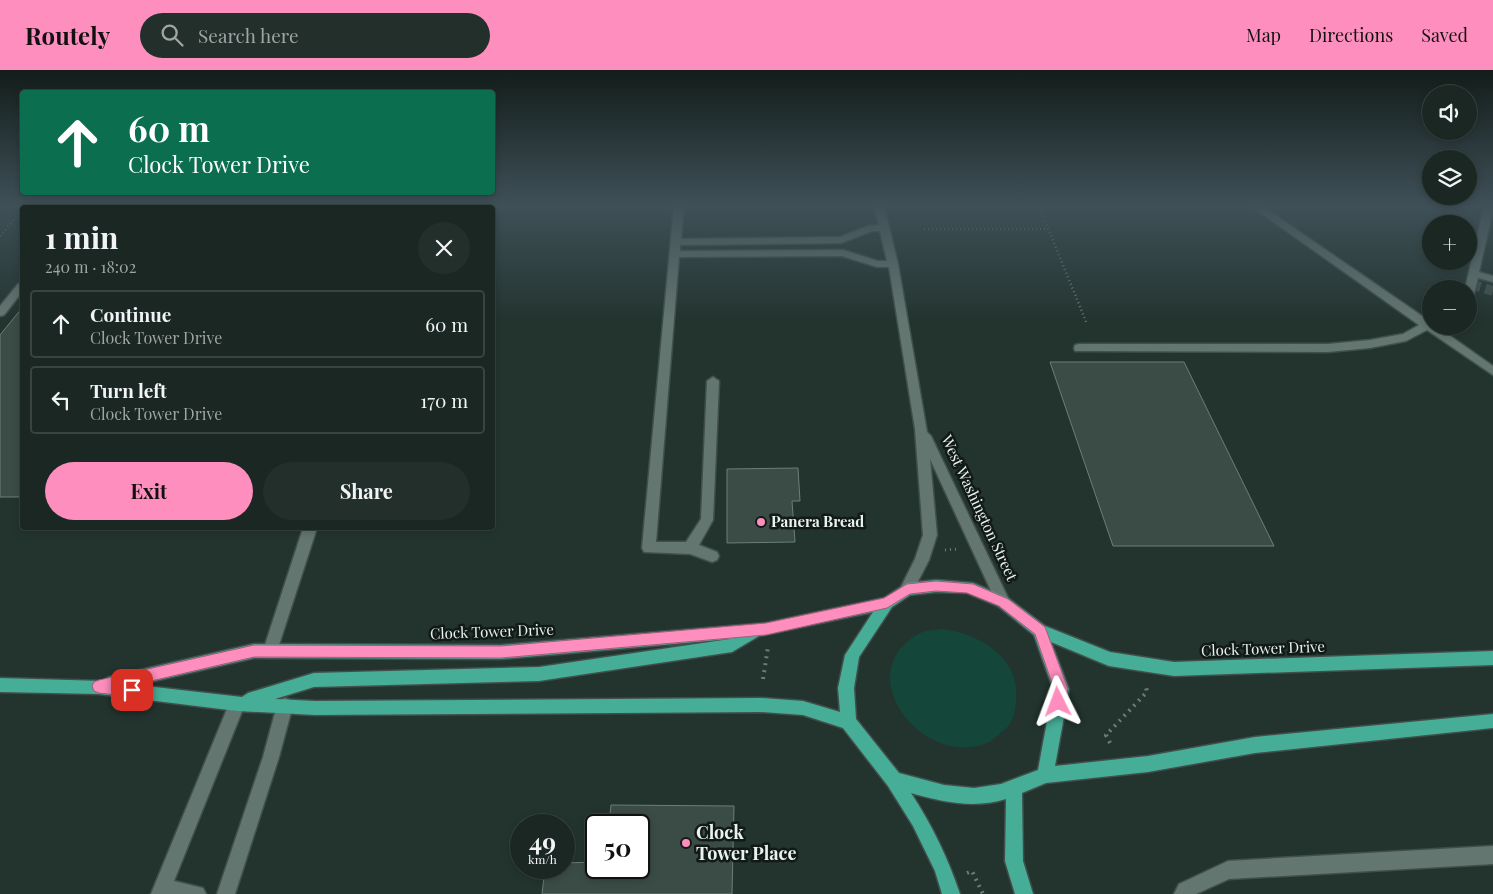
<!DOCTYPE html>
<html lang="en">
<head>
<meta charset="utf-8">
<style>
	body { margin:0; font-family:"Playfair Display",serif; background:#232f2b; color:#f1f3f6; height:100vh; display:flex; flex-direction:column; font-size:19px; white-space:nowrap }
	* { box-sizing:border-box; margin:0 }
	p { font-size:16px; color:#9fa5a6 }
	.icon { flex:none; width:28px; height:28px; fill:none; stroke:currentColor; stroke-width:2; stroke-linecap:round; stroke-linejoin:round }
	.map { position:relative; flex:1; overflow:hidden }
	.sheet { position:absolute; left:20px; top:135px; width:475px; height:325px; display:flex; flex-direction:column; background:#1a2723; border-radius:5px; box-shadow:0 2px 8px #0003,0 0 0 1px #384441 }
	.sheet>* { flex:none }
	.banner { position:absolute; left:20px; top:20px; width:475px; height:105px; border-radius:5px; box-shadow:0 2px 8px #0003,0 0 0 1px #384441; background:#0b6e4f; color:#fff; overflow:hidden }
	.controls { position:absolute; left:1422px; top:15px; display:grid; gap:10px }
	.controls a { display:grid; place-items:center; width:55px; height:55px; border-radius:50%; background:#1a2723; box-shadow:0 2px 8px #0003,0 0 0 1px #384441; font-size:25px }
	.speed { position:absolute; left:510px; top:744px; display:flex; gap:10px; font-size:25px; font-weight:700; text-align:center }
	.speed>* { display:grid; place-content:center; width:65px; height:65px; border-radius:50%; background:#1a2723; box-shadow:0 2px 8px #0003,0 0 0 1px #384441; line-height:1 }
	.speed small { font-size:12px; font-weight:400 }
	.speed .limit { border:2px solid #111; border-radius:8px; background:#fff; color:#111 }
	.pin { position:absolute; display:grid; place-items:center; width:42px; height:42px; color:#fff; margin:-21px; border-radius:10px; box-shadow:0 2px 8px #0006 }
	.me { position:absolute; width:55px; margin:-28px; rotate:357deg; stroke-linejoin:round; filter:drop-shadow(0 0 4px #0008) }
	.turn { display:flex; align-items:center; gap:18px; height:105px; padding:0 25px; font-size:22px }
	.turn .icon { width:65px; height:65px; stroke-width:2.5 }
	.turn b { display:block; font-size:35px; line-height:42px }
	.round { display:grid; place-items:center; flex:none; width:52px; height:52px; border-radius:26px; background:#232f2b }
	.overview { display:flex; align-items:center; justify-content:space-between; height:85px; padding:0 25px }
	h1 { font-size:30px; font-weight:700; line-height:38px }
	.action { display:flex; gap:10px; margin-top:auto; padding:10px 25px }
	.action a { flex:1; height:58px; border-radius:30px; background:#fe8ebd; color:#111; font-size:20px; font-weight:700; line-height:58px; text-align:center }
	.action a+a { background:#232f2b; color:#f1f3f6 }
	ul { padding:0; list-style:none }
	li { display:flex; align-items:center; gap:15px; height:68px; margin:0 10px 8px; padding:0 15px; border:2px solid #384441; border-radius:5px }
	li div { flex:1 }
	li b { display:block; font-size:19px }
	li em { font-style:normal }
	header { display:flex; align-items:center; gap:30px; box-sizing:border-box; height:70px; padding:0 25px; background:#fe8ebd; color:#111 }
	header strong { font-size:24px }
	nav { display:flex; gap:28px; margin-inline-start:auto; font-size:18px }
	.search { width:350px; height:45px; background:#232f2b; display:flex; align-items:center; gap:12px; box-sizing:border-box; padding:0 18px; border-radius:28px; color:#9fa5a6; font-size:19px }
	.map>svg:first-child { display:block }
	.green { fill:#15463a }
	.building { fill:#3b4c47; stroke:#6b7e78 }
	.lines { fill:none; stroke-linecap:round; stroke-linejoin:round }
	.minor-tunnel { stroke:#41504c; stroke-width:10; stroke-dasharray:10 5; stroke-linecap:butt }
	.minor-casing { stroke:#414f4b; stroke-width:3 }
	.major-casing { stroke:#414f4b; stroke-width:3 }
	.path-far2 { stroke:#6c7b76; stroke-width:2.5; stroke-dasharray:1 3; stroke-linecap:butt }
	.path-far1 { stroke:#6c7b76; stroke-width:3; stroke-dasharray:1 4; stroke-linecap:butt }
	.path { stroke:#6c7b76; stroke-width:4; stroke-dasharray:2 5; stroke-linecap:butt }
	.minor { fill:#647670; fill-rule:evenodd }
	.major { fill:#46ad96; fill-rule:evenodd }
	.route { fill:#fe8ebd; stroke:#a55c7b }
	.poi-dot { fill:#fe8ebd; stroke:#121a17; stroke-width:2 }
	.labels { text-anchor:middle; stroke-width:5; stroke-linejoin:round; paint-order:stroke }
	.street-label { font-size:15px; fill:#e8f2ef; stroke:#121a17 }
	.poi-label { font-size:15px; font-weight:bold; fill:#e8f2ef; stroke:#121a17; text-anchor:start }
	.near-poi-label { font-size:18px; font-weight:bold; fill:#e8f2ef; stroke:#121a17; text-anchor:start }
</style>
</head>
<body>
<header>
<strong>Routely</strong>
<div class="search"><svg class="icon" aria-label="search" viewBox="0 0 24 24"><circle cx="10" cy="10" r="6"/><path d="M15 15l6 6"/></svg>Search here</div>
<nav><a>Map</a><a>Directions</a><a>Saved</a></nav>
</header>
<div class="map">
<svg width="1493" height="824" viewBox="0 0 1493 824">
	<rect width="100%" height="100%" fill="#23342f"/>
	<path class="green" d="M944 559C981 565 1021 588 1016 631 1015 642 1012 655 1003 661 999 664 995 668 991 671 947 694 890 652 890 606 891 596 894 586 901 578 908 571 915 564 926 561 931 560 938 560 944 559Z"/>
	<path class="building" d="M22 238V427H0V265Z
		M1050 292H1184L1274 476H1113Z
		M798 398 800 431H792L795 472 727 473V399Z
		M611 735 734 736 732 824H542L545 798H564V793L596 792V798H639V755H609Z"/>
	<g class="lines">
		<path class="minor-tunnel" d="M1471 214 1493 221"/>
		<defs>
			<path id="minor" d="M85 136H95L85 138Z
				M443 136H453V138H444Z
				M674 136H684L681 169 840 167 868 156 879 155 874 136H884L898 194 927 362 931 366 1010 532 1008 536 1003 538 998 536 930 389 937 465 929 490 912 523 907 525 902 523 900 519 915 489 923 465 915 359 889 197H877L842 186 679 187 656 472H686L701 449 707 311 713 307 719 311 713 450 699 475 717 482 719 486 717 490 712 492 690 484 644 482 642 478ZM872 161H880L887 191H878L843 180 680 181V175L841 173Z
				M1251 136H1262L1428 250H1431V256H1436L1493 296V305L1427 260 1406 271 1370 278 1328 282 1075 281 1074 278 1075 275 1079 274H1328L1370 270 1403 264 1419 255Z
				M1484 136H1493V139L1479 202 1493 206V212L1478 208 1474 224 1469 227V219H1465Z
				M22 213V222L4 245 0 246V236L18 214Z
				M303 458H317L277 581 275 586 270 588 265 586 263 581Z
				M237 627 242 629 245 634 174 811 203 818 206 824H151L229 634 232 629Z
				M285 628 290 630 293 635 279 687 235 824H217L263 687 277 635 280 630Z
				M1493 776V794L1229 809 1196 824H1174L1179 814 1228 791Z"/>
			<path id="major" d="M936 510 973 513 1008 528 1045 556 1110 582 1174 592 1493 581V595L1174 606 1109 596 1051 572 1069 619 1055 696 1148 686 1255 667 1493 644V658L1255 683 1148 702 1046 713 1022 723 1023 791 1033 824H1015L1005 791 1006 729C974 739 943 732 911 723 932 755 948 788 960 824H942L935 801 913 756 888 716 843 658 803 645 761 642 315 645 237 641 99 624 0 622V608L103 611 109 607 254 574 501 575 766 553 884 528 907 513ZM936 522 967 523 998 536 1034 565 1053 619 1038 700 1001 714 974 718 944 715 899 703 856 649 854 618 859 587 892 537 910 525ZM873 542 845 585 838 618 840 642 803 631 761 628 315 631 275 629 314 617 539 611 732 582 759 566ZM730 569 539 597 314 603 248 623 242 627 137 615 254 588 501 589Z"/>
		</defs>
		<use href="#minor" class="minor-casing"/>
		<use href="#major" class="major-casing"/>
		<path class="path-far2" d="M1039 136 1087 254
			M1065 136H1067
			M25 138 26 136
			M924 159H1048
			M0 166 22 140"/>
		<path class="path-far1" d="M945 480 958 479"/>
		<path class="path" d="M763 609 768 577
			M1110 673 1106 665 1147 622 1146 617
			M967 803 972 801 983 824"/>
		<use href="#minor" class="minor"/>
		<use href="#major" class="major"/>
	</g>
	<linearGradient id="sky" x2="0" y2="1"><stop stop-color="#131d1a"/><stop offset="0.54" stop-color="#3f5058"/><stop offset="1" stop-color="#3f5058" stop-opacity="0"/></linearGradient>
	<rect width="1493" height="251" fill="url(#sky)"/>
	<path class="route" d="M936 511 973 514 1008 529 1045 557 1068 619 1063 636 1058 638 1054 636 1052 632 1054 619 1035 564 999 536 967 523 936 521 910 524 887 538 766 565 501 588 254 587 134 615 138 620 136 625 132 627 99 623 94 621 92 616 94 612 99 610 254 575 501 576 766 553 884 528 907 514Z"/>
	<g class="poi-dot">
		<circle cx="761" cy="452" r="5"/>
		<circle cx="686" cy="773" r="5"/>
	</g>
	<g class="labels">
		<g class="street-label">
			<text transform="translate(979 438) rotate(65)" y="5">West Washington Street</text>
			<text transform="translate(492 562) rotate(-2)" y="5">Clock Tower Drive</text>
			<text transform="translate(1263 579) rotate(-2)" y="5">Clock Tower Drive</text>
		</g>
		<g class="poi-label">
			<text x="771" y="457">Panera Bread</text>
		</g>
		<g class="near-poi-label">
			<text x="696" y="769">Clock<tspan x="696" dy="21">Tower Place</tspan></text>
		</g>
	</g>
</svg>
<div class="controls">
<a><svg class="icon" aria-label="sound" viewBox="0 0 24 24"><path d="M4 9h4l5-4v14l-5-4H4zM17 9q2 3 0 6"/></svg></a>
<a><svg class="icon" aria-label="layers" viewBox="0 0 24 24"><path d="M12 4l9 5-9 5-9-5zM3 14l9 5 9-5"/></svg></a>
<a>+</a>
<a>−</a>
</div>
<div class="speed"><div>49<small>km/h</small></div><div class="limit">50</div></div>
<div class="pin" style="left:132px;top:620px;background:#d93025"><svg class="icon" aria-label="arrive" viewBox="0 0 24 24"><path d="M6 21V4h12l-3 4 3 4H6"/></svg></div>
<svg class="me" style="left:1058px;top:632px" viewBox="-20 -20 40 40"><path d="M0-17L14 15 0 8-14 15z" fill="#fe8ebd" stroke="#fff" stroke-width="4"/></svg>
<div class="banner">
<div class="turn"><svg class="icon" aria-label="ahead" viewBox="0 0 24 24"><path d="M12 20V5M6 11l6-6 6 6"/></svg><div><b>60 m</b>Clock Tower Drive</div></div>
</div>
<section class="sheet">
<div class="overview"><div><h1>1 min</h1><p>240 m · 18:02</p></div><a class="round"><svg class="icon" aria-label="close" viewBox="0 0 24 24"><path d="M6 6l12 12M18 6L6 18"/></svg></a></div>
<ul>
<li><svg class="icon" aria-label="ahead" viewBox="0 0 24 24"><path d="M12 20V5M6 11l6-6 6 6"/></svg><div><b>Continue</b><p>Clock Tower Drive</p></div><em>60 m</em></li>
<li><svg class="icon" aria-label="left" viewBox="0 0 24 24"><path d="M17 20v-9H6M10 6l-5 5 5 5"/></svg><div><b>Turn left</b><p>Clock Tower Drive</p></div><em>170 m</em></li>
</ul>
<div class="action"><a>Exit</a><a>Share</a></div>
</section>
</div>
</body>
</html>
